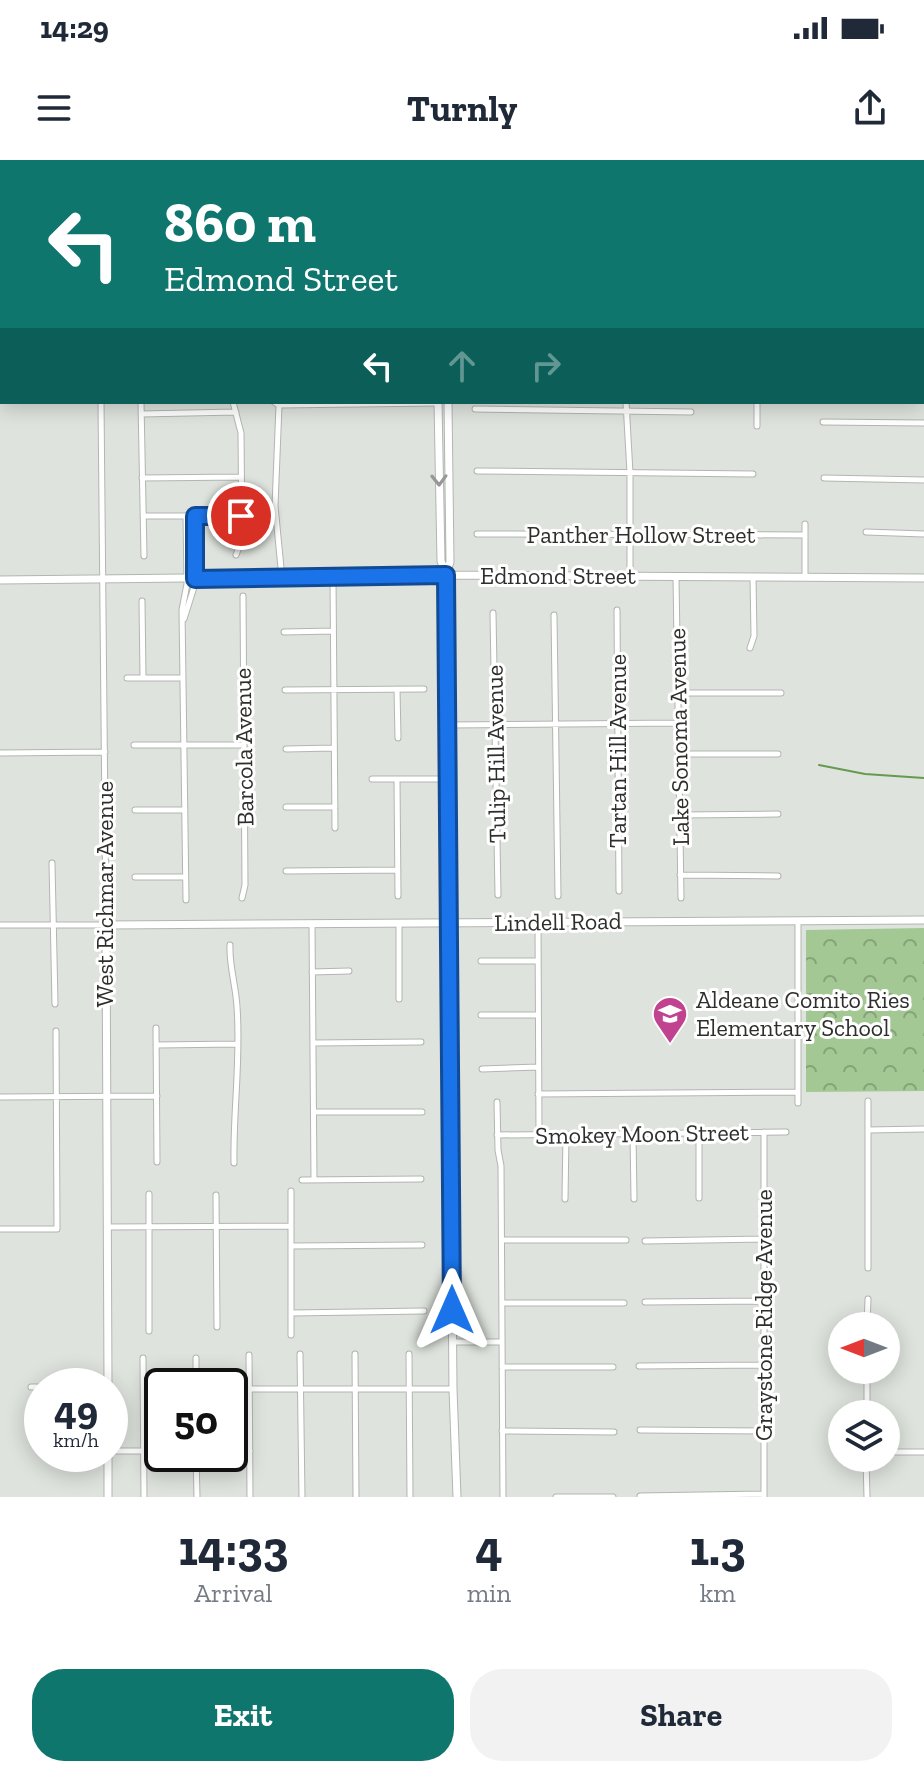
<!DOCTYPE html>
<html lang="en">
<head>
<meta charset="utf-8">
<style>
	body { margin:0; font-family:"Zilla Slab",serif; background:#f2f2f3; color:#1f2937; height:100vh; display:flex; flex-direction:column; font-size:30px; white-space:nowrap }
	* { box-sizing:border-box; margin:0 }
	p { font-size:26px; color:#747a83 }
	.icon { flex:none; width:44px; height:44px; fill:none; stroke:currentColor; stroke-width:2; stroke-linecap:round; stroke-linejoin:round }
	.map { position:relative; height:1337px; overflow:hidden }
	.panel { display:flex; flex-direction:column; background:#fff; flex:1 }
	.panel>* { flex:none }
	.banner { position:absolute; left:0px; top:0px; width:924px; height:244px; box-shadow:0 4px 20px #0003; background:#0f766e; color:#fff; overflow:hidden }
	.needle { width:52px; rotate:270deg }
	.buttons { position:absolute; left:828px; top:1152px; display:grid; gap:16px }
	.buttons a { display:grid; place-items:center; width:72px; height:72px; border-radius:50%; background:#fff; box-shadow:0 4px 20px #0003; font-size:40px }
	.speed { position:absolute; left:24px; top:1208px; display:flex; gap:16px; font-size:40px; font-weight:700; text-align:center }
	.speed>* { display:grid; place-content:center; width:104px; height:104px; border-radius:50%; background:#fff; box-shadow:0 4px 20px #0003; line-height:1 }
	.speed small { font-size:20px; font-weight:400 }
	.speed .limit { border:4px solid #111; border-radius:12px; background:#fff; color:#111 }
	.pin { position:absolute; display:grid; place-items:center; width:68px; height:68px; color:#fff; margin:-34px; border:4px solid #fff; border-radius:50%; box-shadow:0 2px 8px #0007 }
	.me { position:absolute; width:88px; margin:-44px; rotate:0deg; stroke-linejoin:round; filter:drop-shadow(0 0 6px #0008) }
	.turn { display:flex; align-items:center; gap:28px; height:168px; padding:0 32px; font-size:36px }
	.turn .icon { width:104px; height:104px; stroke-width:2.5 }
	.turn b { display:block; font-size:56px; line-height:68px }
	.lanes { display:flex; align-items:center; height:76px; padding:0 32px; background:#0003; justify-content:center; gap:40px; direction:ltr }
	.lanes .off { opacity:.35 }
	.eta { display:flex; justify-content:space-evenly; align-items:center; height:136px; text-align:center }
	.eta b { font-size:48px; font-weight:800; line-height:56px }
	.primary-button { display:flex; gap:16px; margin-top:auto; padding:16px 32px }
	.primary-button a { flex:1; height:92px; border-radius:32px; background:#0f766e; color:#fff; font-size:32px; font-weight:800; line-height:92px; text-align:center }
	.primary-button a+a { background:#f2f2f3; color:#1f2937 }
	.status { display:flex; justify-content:space-between; align-items:center; height:56px; padding:0 40px; background:#fff; direction:ltr }
	.status svg { height:22px; fill:currentColor }
	header { display:flex; justify-content:space-between; align-items:center; height:104px; padding:0 32px; background:#fff; font-size:36px; font-weight:800 }
	.map>svg:first-child { display:block }
	.forest { fill:url(#forest-crowns) }
	.lines { fill:none; stroke-linecap:round; stroke-linejoin:round }
	.stream { stroke:#669a4d; stroke-width:2 }
	.street-casing { stroke:#b2b6b0; stroke-width:7 }
	.secondary-casing { stroke:#b2b6b0; stroke-width:9 }
	.primary-casing { stroke:#c0c1c0; stroke-width:10 }
	.street { stroke:#fff; stroke-width:5 }
	.secondary { stroke:#fff; stroke-width:7 }
	.primary { stroke:#a3cc8d; stroke-width:8 }
	.oneway { stroke:#969796 }
	.route-casing { stroke:#114b97; stroke-width:20 }
	.route { stroke:#1a73e8; stroke-width:14 }
	.labels { text-anchor:middle; stroke-width:6; stroke-linejoin:round; paint-order:stroke }
	.street-label { font-size:24px; fill:#2e2f2d; stroke:#fff }
	.poi-label { font-size:24px; fill:#2e2f2d; stroke:#fff; text-anchor:start }
</style>
</head>
<body>
<div class="status"><b>14:29</b><svg viewBox="0 0 49 12"><path d="M0 12V9h3v3zM5 12V6h3v6zM10 12V3h3v9zM15 12V0h3v12zM26 1h20v11H26zM47 4h2v5h-2z"/></svg></div>
<header><svg class="icon" aria-label="menu" viewBox="0 0 24 24"><path d="M4 6h16M4 12h16M4 18h16"/></svg>Turnly<svg class="icon" aria-label="share" viewBox="0 0 24 24"><path d="M12 15V3M7 8l5-5 5 5M5 13v7h14v-7"/></svg></header>
<div class="map">
<svg width="924" height="1337" viewBox="0 0 924 1337">
	<defs>
		<pattern id="forest-crowns" width="20" height="18" patternUnits="userSpaceOnUse" patternTransform="scale(2)"><rect width="20" height="18" fill="#a3c893"/><path d="M2 6a3 3 0 1 1 6 0M12 15a3 3 0 1 1 6 0" fill="none" stroke="#85a378"/></pattern>
	</defs>
	<rect width="100%" height="100%" fill="#dee3dd"/>
	<path class="forest" d="M924 768V931L806 932V770Z"/>
	<g class="lines">
		<path class="stream" d="M819 605 865 614 924 618"/>
		<defs>
			<path id="street" d="M790 0V2
				M917 2V0
				M922 26H924
				M0 116H2
				M922 133H924
				M922 200H924
				M141 242 144 396
				M233 242 241 273 242 379 236 395
				M274 242 279 245 438 243
				M626 242 630 313V415
				M757 242V266
				M279 245 275 346 282 418
				M475 249 691 252
				M141 254 236 252
				M823 262 924 263
				M477 311 753 314
				M142 318 241 317
				M824 318 924 320
				M143 356H241
				M805 364V417
				M866 372 924 374
				M477 374 805 375
				M676 417 681 738
				M333 418 335 668
				M142 441 143 518
				M617 450 619 731
				M493 453 498 735
				M554 455 558 736
				M184 459 195 424V356
				M284 472 333 471
				M750 488 754 476 753 417
				M127 518H183
				M397 529 398 578
				M285 530 424 529
				M678 533H781
				M448 565 678 563
				M134 585H244
				M286 589 334 588
				M0 593 105 592
				M679 594H778
				M372 619H448
				M397 619 398 736
				M286 647H335
				M135 650H185
				M680 655 778 654
				M52 703 55 844
				M286 711 398 710
				M680 715 778 716
				M135 717H185
				M242 738 245 725 243 436
				M186 740 182 450 187 424 186 356
				M798 761V943
				M538 762 539 975
				M312 764 314 1020
				M0 765H106L101 242
				M230 785C229 806 236 826 237 847 241 899 233 951 234 1003
				M481 801H538
				M312 812 349 811
				M399 839V765
				M481 855H538
				M156 868 157 1002
				M314 883 421 882
				M156 885 238 884
				M482 909 538 907
				M538 934 798 932
				M0 937 157 936
				M868 941V1108
				M497 942 498 990 501 1006 503 1337
				M314 952H422
				M868 970 924 969
				M699 973V1038
				M633 974 634 1039
				M497 975 786 972
				M302 1020 421 1019
				M216 1035 217 1167
				M565 1039 566 975
				M107 1067 291 1066
				M0 1069H57L56 871
				M502 1080H626
				M645 1081 765 1079
				M291 1086 422 1085
				M645 1142 764 1141
				M502 1143H624
				M291 1153 424 1151
				M867 1166 868 1139
				M149 1171V1034
				M291 1175V1031
				M453 1182H502
				M300 1194 302 1337
				M355 1194 356 1337
				M409 1194 410 1337
				M249 1195 250 1337
				M143 1198 144 1337
				M196 1198V1226
				M639 1206 763 1205
				M502 1207H613
				M31 1227H42
				M249 1229H453
				M867 1254V1210
				M640 1270 763 1271
				M502 1271 614 1272
				M110 1291H162
				M230 1291H250
				M886 1292H924
				M196 1294 197 1337
				M866 1298 867 1337
				M640 1336 764 1334
				M556 1337H613
				M764 1337V972"/>
			<path id="secondary" d="M446 0V2
				M435 2V0
				M438 242 441 401 446 415 453 1229 457 1337
				M446 413 450 402 448 242
				M0 420 446 415 924 418
				M108 1226 106 765 924 760
				M108 1337V1294"/>
			<path id="primary" d="M922 69H924
				M0 76H2
				M922 86H924"/>
		</defs>
		<use href="#street" class="street-casing"/>
		<use href="#secondary" class="secondary-casing"/>
		<use href="#primary" class="primary-casing"/>
		<use href="#street" class="street"/>
		<use href="#secondary" class="secondary"/>
		<use href="#primary" class="primary"/>
	</g>
	<defs><path id="oneway-chevron" d="M-2-3.5L2.5 0L-2 3.5" fill="none" stroke-width="1.6" stroke-linecap="round" stroke-linejoin="round" transform="scale(2)"/></defs>
	<use class="oneway" href="#oneway-chevron" transform="translate(439 320) rotate(89)"/>
	<g class="lines">
		<defs>
			<path id="route" d="M241 356H195V419L446 415 452 1150"/>
		</defs>
		<use href="#route" class="route-casing"/>
		<use href="#route" class="route"/>
	</g>
	<defs>
		<symbol id="school-pin" viewBox="-11 -11 22 30"><path d="M0 17L-7.5 6A9.5 9.5 0 1 1 7.5 6Z" fill="#c14390" stroke="#fff"/><path d="M0-5L7-2L0 1L-7-2ZM-4 1L0 2.5L4 1V4Q0 6-4 4Z" fill="#fff"/></symbol>
	</defs>
	<g fill-rule="evenodd">
		<use href="#school-pin" x="650" y="834" width="40" height="54"/>
	</g>
	<g class="labels">
		<g class="street-label">
			<text x="641" y="383">Panther Hollow Street</text>
			<text x="558" y="424">Edmond Street</text>
			<text transform="translate(679 577) rotate(-91)" y="8">Lake Sonoma Avenue</text>
			<text transform="translate(244 587) rotate(-91)" y="8">Barcola Avenue</text>
			<text transform="translate(618 591) rotate(-90)" y="8">Tartan Hill Avenue</text>
			<text transform="translate(496 594) rotate(-91)" y="8">Tulip Hill Avenue</text>
			<text transform="translate(105 734) rotate(-90)" y="8">West Richmar Avenue</text>
			<text transform="translate(558 762) rotate(-1)" y="8">Lindell Road</text>
			<text transform="translate(642 974) rotate(-1)" y="8">Smokey Moon Street</text>
			<text transform="translate(764 1155) rotate(-90)" y="8">Graystone Ridge Avenue</text>
		</g>
		<g class="poi-label">
			<text x="696" y="848">Aldeane Comito Ries<tspan x="696" dy="28">Elementary School</tspan></text>
		</g>
	</g>
</svg>
<div class="buttons">
<a><svg class="needle" viewBox="-14 -14 28 28"><path d="M0-13l5 13h-10z" fill="#e53935"/><path d="M0 13l5-13h-10z" fill="#747a83"/></svg></a>
<a><svg class="icon" aria-label="layers" viewBox="0 0 24 24"><path d="M12 4l9 5-9 5-9-5zM3 14l9 5 9-5"/></svg></a>
</div>
<div class="speed"><div>49<small>km/h</small></div><div class="limit">50</div></div>
<div class="pin" style="left:241px;top:356px;background:#d93025"><svg class="icon" aria-label="arrive" viewBox="0 0 24 24"><path d="M6 21V4h12l-3 4 3 4H6"/></svg></div>
<svg class="me" style="left:452px;top:1150px" viewBox="-20 -20 40 40"><path d="M0-17L14 15 0 8-14 15z" fill="#1a73e8" stroke="#fff" stroke-width="4"/></svg>
<div class="banner">
<div class="turn"><svg class="icon" aria-label="left" viewBox="0 0 24 24"><path d="M17 20v-9H6M10 6l-5 5 5 5"/></svg><div><b>860 m</b>Edmond Street</div></div>
<div class="lanes"><svg class="icon" aria-label="left" viewBox="0 0 24 24"><path d="M17 20v-9H6M10 6l-5 5 5 5"/></svg><svg class="icon off" aria-label="ahead" viewBox="0 0 24 24"><path d="M12 20V5M6 11l6-6 6 6"/></svg><svg class="icon off" aria-label="right" viewBox="0 0 24 24"><path d="M7 20v-9h11M14 6l5 5-5 5"/></svg></div>
</div>
</div>
<section class="panel">
<div class="eta">
<div><b>14:33</b><p>Arrival</p></div>
<div><b>4</b><p>min</p></div>
<div><b>1.3</b><p>km</p></div>
</div>
<div class="primary-button"><a>Exit</a><a>Share</a></div>
</section>
</body>
</html>
